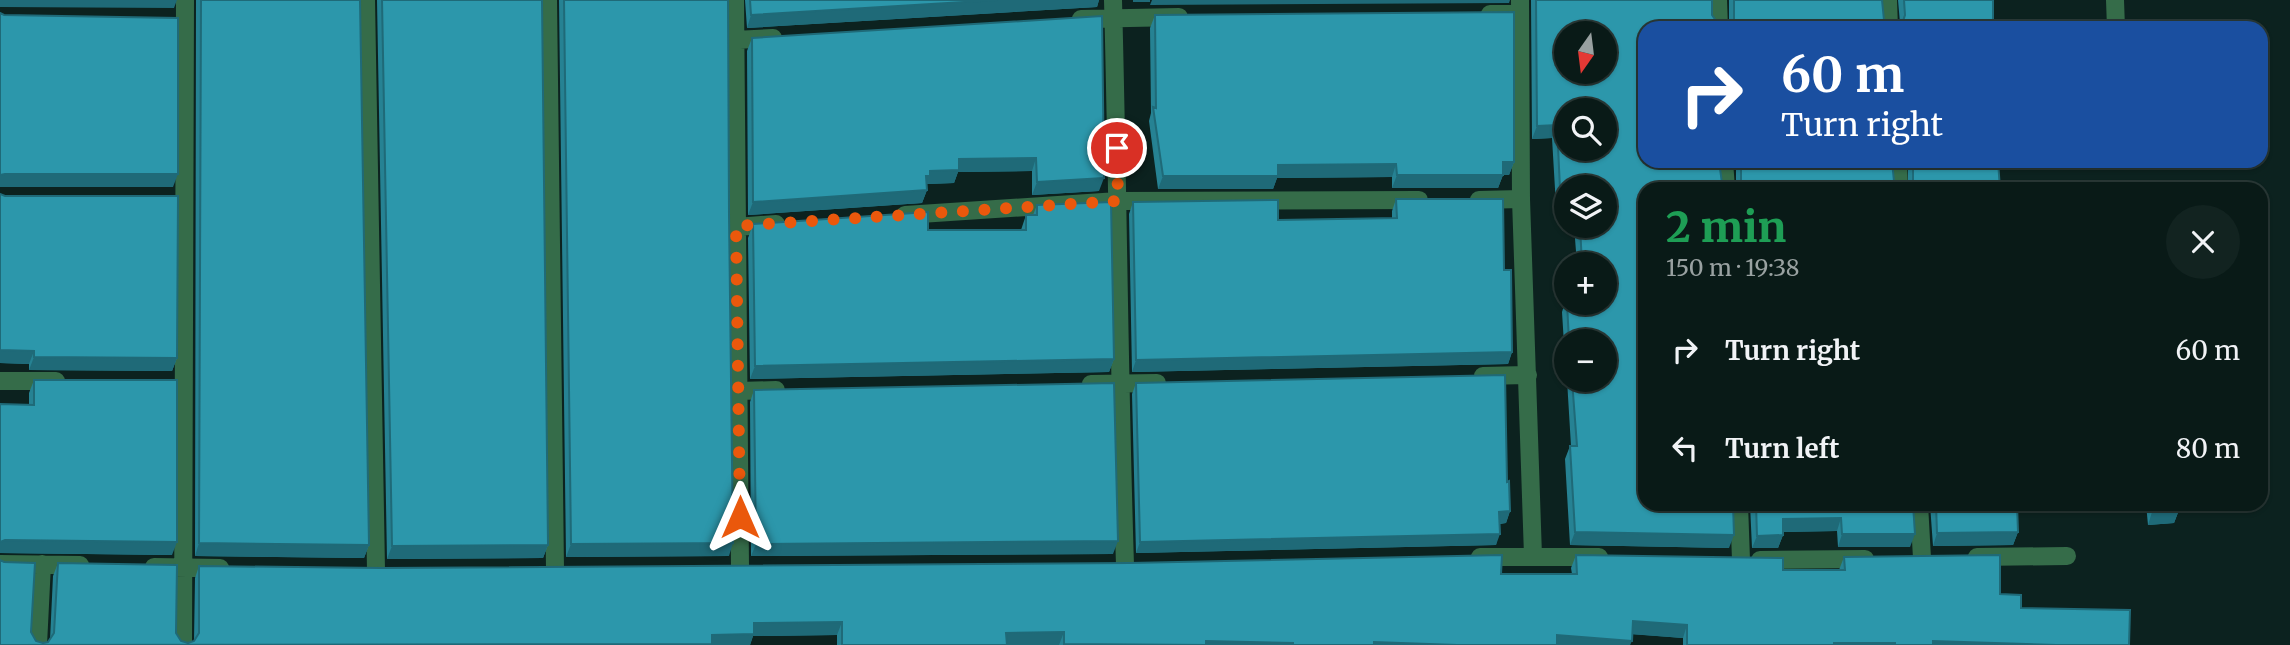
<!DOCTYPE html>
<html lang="en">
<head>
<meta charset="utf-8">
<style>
	body { margin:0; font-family:Merriweather,serif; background:#122320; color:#f1f3f6; height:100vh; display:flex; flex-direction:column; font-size:26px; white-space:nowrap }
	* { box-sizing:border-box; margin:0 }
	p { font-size:23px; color:#99a1a1 }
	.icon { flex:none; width:38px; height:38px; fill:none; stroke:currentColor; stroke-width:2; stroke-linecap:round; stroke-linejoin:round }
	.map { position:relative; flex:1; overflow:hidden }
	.drawer { position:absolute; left:1638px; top:182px; width:630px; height:329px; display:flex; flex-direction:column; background:#091a17; border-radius:21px; box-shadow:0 2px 5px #0004,0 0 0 2px #293836 }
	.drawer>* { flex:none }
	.banner { position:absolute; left:1638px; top:21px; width:630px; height:147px; border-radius:21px; box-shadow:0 2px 5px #0004,0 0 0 2px #293836; background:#1a4fa0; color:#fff; overflow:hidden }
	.needle { width:46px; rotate:194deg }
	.tools { position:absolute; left:1554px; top:21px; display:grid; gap:14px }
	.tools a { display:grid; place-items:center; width:63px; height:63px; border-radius:50%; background:#091a17; box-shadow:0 2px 5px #0004,0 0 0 2px #293836; font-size:35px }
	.pin { position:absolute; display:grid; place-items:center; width:60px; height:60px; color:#fff; margin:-30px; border:4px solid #fff; border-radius:50%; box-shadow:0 2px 7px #0007 }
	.me { position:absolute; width:77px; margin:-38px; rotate:0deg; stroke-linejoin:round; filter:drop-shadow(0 0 5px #0008) }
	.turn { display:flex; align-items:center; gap:24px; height:147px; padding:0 28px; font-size:32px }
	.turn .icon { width:91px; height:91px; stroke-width:2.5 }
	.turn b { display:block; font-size:49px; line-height:60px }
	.round { display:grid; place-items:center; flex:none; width:74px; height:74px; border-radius:37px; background:#122320 }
	.overview { display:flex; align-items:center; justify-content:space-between; height:119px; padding:0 28px }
	h1 { font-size:42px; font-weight:800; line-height:52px; color:#1e9e55 }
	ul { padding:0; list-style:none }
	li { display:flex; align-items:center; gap:21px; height:98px; padding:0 28px }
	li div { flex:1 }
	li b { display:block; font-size:26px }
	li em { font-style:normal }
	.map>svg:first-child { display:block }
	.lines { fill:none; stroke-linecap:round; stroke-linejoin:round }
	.minor { stroke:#356c49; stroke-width:18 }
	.wall { fill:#268293 }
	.shaded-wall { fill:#1f6a78 }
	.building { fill:#2c97ab; stroke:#1f6a78; stroke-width:2; fill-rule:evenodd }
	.route { stroke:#ea580c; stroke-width:12; stroke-dasharray:0 21.6 }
</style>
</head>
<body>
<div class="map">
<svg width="2290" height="645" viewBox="0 0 2290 645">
	<rect width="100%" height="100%" fill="#0c221f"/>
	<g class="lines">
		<path class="minor" d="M366 0 376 570
			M548 0 555 569
			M735 0 740 567
			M1113 0C1118 188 1119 377 1125 565
			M1520 0 1521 199 1533 556
			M1718 0 1719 28
			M1888 0 1889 28
			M2115 0 2116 28
			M1490 14H1520
			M1081 19 1179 17
			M735 40 773 38
			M1724 161 1726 189
			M1898 161 1899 189
			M1479 200 1521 199
			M905 215 1118 201 1419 200
			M736 227 776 224
			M1483 376 1528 375
			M0 381H56
			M1091 384 1157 383
			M739 391 776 390
			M1739 504 1741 560
			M1919 504 1922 558
			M1480 557H1599
			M1977 557 2067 556
			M1760 560 1865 559
			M0 564 80 565
			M154 567 220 568
			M38 645 42 564
			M183 645 185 0"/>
	</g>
	<path class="wall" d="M196 0H360L369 545 364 558 195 556Z
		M377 0H542L548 545 543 558 387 559Z
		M559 0H728L729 556 566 557Z
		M745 0H1099L1097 7 747 28Z
		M1531 0H1712V15L1719 25H1729V0H1882L1884 20 1893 26 1900 23 1898 0H1993V28H1645L1722 183 1731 187 1736 184V166L1738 161H1892L1894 181 1899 186 1905 187 1908 185V161H1998L2000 189H1645L1729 548 1570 545 1565 459 1570 446H1571L1567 380H1605V341H1566V376L1562 312 1566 299 1605 303V264H1577L1574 226H1605L1566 187V222L1557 223 1552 138 1532 139Z
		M1155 15 1514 162 1509 175H1503L1498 188H1392V177L1277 178 1273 189H1158L1149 121 1151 113 1150 28Z
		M1102 16 1099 191 1032 195V171L958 172 954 183 927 184V190L922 203 748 215 747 51 752 38Z
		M0 194 177 358 172 371 29 370V364L0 363Z
		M1396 199 1504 270 1512 352 1508 364 1132 372 1129 214 1133 202 1278 220 1392 218V211Z
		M1037 205 1114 359 1109 372 750 379 748 238 753 224 928 230H1021L1026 215H1033Z
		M34 380 172 555 0 553 29 404V393Z
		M1136 383 1507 482 1510 511 1506 523 1500 524 1496 545 1136 553 1132 394Z
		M754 390 1113 554 751 556 750 402Z
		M1750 504H1913L1910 547H1838L1837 531 1783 532V535L1778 548H1752Z
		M1930 504H2017L2018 532 2013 545 1933 546Z
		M2146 504H2178L2179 510 2174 523 2148 525Z
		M1502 555 1501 574H1572L1571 568 1576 555 1783 558V570H1839L1844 557 2000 555V594L2021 595V608L2130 610 2129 645H1683V638L1632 634 1630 645H837V635L753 636 750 645H0V560L4 562 35 563 31 632 36 641 43 643 48 642 50 640 53 576 58 563 177 565 176 633 181 641 188 643 194 641 195 578 199 566 381 568 1130 563Z"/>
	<path class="shaded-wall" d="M0 0H177L174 8 0 7Z
		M997 0H1099L1097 7 747 28 751 15Z
		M1133 0H1150V2H1133Z
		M1152 0H1510L1509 3 1150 5Z
		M1557 125 1552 138 1532 139 1537 126Z
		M1036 158 1032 171 958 172 954 183 927 184 926 176 930 171 959 159Z
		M1503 162H1514L1509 175H1503L1498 188H1392L1397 175Z
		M1396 164 1392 177 1277 178 1273 189H1158L1163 176 1278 165Z
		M5 174H178L173 187H0V175Z
		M1104 178 1099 191 1032 195 1037 182Z
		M927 190 922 203 748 215 753 202Z
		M1566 209V222L1557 223 1561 210Z
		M0 350 34 351 29 364 0 363Z
		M1512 352 1508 364 1132 372 1136 360Z
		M34 357 177 358 172 371 29 370Z
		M1114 359 1109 372 750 379 755 366Z
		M2179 510 2174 523 2148 525 2152 512Z
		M1510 511 1506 523 1495 524 1499 512Z
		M1841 518 1837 531 1778 532 1783 519Z
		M1575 532 1734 535 1729 548 1570 545Z
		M2018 532 2013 545 1933 546 1937 533Z
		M1500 534 1496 545 1136 553 1140 542Z
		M1842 534H1915L1910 547H1838Z
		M1783 535 1778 548H1752L1757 536Z
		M5 540 177 542 172 555 0 553V542Z
		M1118 541 1113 554 751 556 756 544Z
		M199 543 369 545 364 558 195 556Z
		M733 543 729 556 566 557 571 544Z
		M548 545 543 558 387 559 392 546Z
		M1633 621 1687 625 1683 638 1629 634Z
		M842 622 837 635 753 636 750 645H687L712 635 754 623Z
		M1064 632 1059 645H1002L1006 633Z
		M1557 635 1632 641 1630 645H1553Z
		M1206 641 1293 643 1292 645H1063L1064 644Z
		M1933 641 2056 645H1931Z
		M1374 642 1457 645H1373Z
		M1834 643H1895V645H1833Z"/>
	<path class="building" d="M201 0H360L369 545 199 543Z
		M382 0H542L548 545 392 546Z
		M564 0H728L729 214 733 543 571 544Z
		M750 0H997L751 15Z
		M1536 0H1712V15L1719 25H1729L1734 20V0H1882L1884 20 1893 26 1903 21 1905 15 1904 0H1993V28H1645V161H1719L1722 183 1731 187 1741 182V161H1892L1894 181 1899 186 1905 187 1913 182V161H1998L2000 189H1645V504H1733L1734 535 1575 532 1570 446H1577L1572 380H1605V341H1569L1567 303H1605V264H1582L1580 226H1605V187H1566V209L1561 210 1557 125 1537 126ZM1566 33H1605V72H1566ZM1566 110H1605V149H1566Z
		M1514 12V162H1503V175H1397L1396 164 1278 165V176H1163L1153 107 1156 108 1155 15Z
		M0 13 4 15 178 18V174H5L0 175Z
		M1102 16 1104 178 1037 182 1036 158 959 159V170L930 171V176H926L927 190 753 202 752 38Z
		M0 194 5 196H178L177 358 34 357V351L0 350Z
		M1396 199H1503L1504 270H1511L1512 352 1136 360 1133 202 1278 200V220L1397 218Z
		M1111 202 1114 359 755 366 753 224 928 212V230H1026V215H1037V205Z
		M1505 375 1507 482 1509 481 1510 511 1499 512 1500 534 1140 542 1136 383Z
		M34 380H177V542L5 540 0 542V404L34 405Z
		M1114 383 1118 541 756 544 754 390Z
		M1756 504H1913L1915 534H1842L1841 518 1783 519V535L1757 536Z
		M1936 504H2017L2018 532 1937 533Z
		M2152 504H2178L2179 510 2152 512Z
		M1502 555 1501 574H1577L1576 555 1783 558V570H1845L1844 557 2000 555V594L2021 595V608L2130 610 2129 645H2056L1933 641V645H1895V643H1834V645H1687V625L1633 621 1632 641 1557 635V645H1457L1374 642V645H1293V643L1206 641V645L1064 644V632L1006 633 1007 645H842V622L754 623V634L712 635V644L0 645V560L4 562 35 563 31 632 36 641 43 643 48 642 54 633 58 563 177 565 176 633 181 641 188 643 194 641 199 633V566L381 568 1130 563Z"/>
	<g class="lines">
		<path class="route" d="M740 517 736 226 1118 201 1117 148"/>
	</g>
</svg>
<div class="tools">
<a><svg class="needle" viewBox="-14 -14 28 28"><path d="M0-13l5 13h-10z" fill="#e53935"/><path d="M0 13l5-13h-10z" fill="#99a1a1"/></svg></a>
<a><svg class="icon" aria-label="search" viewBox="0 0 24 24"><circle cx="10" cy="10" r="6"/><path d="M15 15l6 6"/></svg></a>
<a><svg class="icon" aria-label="layers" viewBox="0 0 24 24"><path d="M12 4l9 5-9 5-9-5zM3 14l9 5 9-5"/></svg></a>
<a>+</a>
<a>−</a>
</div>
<div class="pin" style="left:1117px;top:148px;background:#d93025"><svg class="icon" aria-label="arrive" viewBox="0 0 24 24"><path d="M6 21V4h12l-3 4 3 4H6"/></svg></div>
<svg class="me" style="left:740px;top:517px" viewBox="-20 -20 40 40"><path d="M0-17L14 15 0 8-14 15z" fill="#ea580c" stroke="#fff" stroke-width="4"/></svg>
<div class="banner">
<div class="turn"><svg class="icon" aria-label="right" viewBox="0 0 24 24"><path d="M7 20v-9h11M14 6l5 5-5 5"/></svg><div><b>60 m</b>Turn right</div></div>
</div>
<section class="drawer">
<div class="overview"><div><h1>2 min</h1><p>150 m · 19:38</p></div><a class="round"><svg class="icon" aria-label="close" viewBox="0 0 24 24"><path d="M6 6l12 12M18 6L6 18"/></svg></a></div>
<ul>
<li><svg class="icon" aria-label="right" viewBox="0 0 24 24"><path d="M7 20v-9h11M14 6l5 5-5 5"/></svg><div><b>Turn right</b></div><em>60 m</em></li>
<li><svg class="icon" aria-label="left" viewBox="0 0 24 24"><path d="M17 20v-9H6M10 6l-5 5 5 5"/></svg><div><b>Turn left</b></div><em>80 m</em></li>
</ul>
</section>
</div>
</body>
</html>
